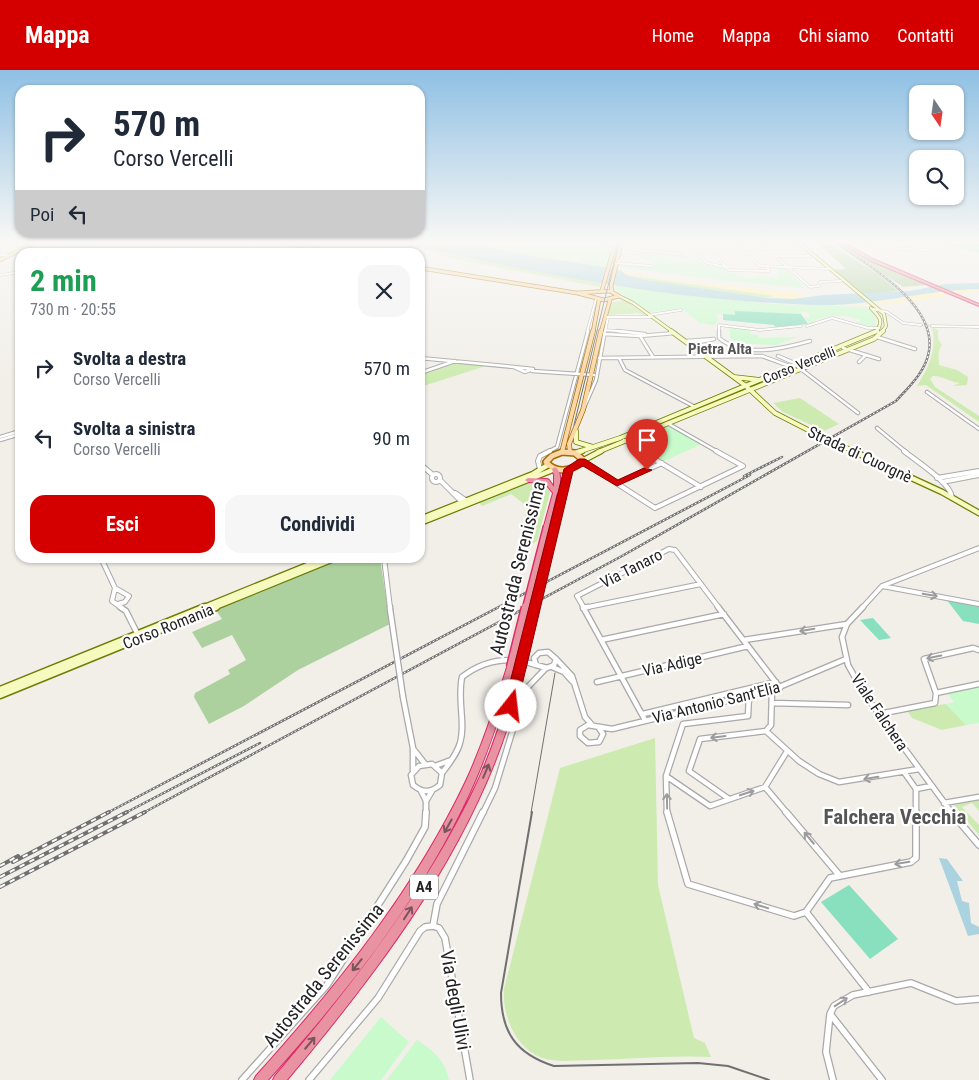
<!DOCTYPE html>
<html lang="it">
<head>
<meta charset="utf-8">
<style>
	body { margin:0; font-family:"Roboto Condensed",sans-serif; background:#f6f6f7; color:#1f2937; height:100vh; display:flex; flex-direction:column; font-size:19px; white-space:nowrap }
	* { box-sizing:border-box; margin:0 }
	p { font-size:16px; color:#747a83 }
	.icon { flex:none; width:28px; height:28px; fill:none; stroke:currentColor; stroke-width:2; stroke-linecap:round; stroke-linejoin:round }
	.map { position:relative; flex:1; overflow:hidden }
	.details { position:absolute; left:15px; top:178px; width:410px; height:315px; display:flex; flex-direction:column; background:#fff; border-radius:15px; box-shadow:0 1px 4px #0004 }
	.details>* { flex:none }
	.guide { position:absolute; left:15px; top:15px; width:410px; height:152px; border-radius:15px; box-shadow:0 1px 4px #0004; background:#fff; color:#1f2937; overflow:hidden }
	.needle { width:32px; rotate:167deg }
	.fabs { position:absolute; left:909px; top:15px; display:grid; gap:10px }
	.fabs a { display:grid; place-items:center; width:55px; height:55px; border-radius:10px; background:#fff; box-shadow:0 1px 4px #0004; font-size:25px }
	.pin { position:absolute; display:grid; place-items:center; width:42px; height:42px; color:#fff; margin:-51px -21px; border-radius:50% 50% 50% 0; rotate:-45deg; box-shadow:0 0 5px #0007 }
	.pin .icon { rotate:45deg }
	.me { position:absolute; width:55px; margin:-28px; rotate:16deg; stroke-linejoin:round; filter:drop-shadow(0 0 4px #0008) }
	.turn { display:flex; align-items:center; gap:18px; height:105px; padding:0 15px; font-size:22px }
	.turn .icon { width:65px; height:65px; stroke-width:2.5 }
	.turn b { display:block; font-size:35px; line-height:42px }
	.then { display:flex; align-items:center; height:48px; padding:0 15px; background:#0003; gap:10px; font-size:19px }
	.round { display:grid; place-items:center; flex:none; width:52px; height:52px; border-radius:15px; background:#f6f6f7 }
	.head { display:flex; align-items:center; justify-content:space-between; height:85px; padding:0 15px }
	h1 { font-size:30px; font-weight:700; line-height:38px; color:#1e9e55 }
	.button { display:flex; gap:10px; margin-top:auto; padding:10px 15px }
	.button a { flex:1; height:58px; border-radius:15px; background:#d40000; color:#fff; font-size:20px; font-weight:700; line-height:58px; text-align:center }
	.button a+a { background:#f6f6f7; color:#1f2937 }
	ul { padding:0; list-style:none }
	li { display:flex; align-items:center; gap:15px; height:70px; padding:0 15px }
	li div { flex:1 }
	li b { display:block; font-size:19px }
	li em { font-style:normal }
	header { display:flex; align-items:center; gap:30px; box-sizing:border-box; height:70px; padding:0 25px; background:#d40000; color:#fff }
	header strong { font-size:24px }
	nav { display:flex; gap:28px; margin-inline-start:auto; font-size:18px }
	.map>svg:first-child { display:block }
	.grass { fill:#cdebb0 }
	.forest { fill:#add19e }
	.sand { fill:#fff1ba }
	.park { fill:#c8facc }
	.pitch { fill:#88e0be }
	.water { fill:#aad3df }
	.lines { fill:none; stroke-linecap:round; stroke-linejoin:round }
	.street-tunnel { stroke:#c8c6c1; stroke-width:2; stroke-dasharray:2 1; stroke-linecap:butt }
	.street-far4-casing { stroke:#a9a9a9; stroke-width:3 }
	.street-far3-casing { stroke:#a9a9a9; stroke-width:4.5 }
	.street-far2-casing { stroke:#a9a9a9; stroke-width:6 }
	.street-far1-casing { stroke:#a9a9a9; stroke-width:7 }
	.street-casing { stroke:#a9a9a9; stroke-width:8 }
	.secondary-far3-casing { stroke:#707d05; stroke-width:4 }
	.secondary-far2-casing { stroke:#707d05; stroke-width:5.5 }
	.secondary-far1-casing { stroke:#707d05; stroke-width:7 }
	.secondary-casing { stroke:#707d05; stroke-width:9 }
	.primary-far2-casing { stroke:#a06b00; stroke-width:4.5 }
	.primary-far1-casing { stroke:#a06b00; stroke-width:5.5 }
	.primary-casing { stroke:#a06b00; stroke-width:8 }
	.highway-casing { stroke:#dc2a67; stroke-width:2 }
	.street-far4 { stroke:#fff; stroke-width:2 }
	.street-far3 { stroke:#fff; stroke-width:2.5 }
	.street-far2 { stroke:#fff; stroke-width:4 }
	.street-far1 { stroke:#fff; stroke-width:4.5 }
	.street { stroke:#fff; stroke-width:5.5 }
	.secondary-far3 { stroke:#f7fabf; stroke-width:2.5 }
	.secondary-far2 { stroke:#f7fabf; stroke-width:4 }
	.secondary-far1 { stroke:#f7fabf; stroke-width:4.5 }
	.secondary { stroke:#f7fabf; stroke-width:6 }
	.primary-far2 { stroke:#fcd6a4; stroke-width:3 }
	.primary-far1 { stroke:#fcd6a4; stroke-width:4 }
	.primary { stroke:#fcd6a4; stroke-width:5 }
	.highway { fill:#e892a2; fill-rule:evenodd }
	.tram-far1 { stroke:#707070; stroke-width:1 }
	.tram { stroke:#707070; stroke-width:2 }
	.rail-far1-casing { stroke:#707070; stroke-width:2.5 }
	.rail-casing { stroke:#707070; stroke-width:4 }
	.rail-far1 { stroke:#fff; stroke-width:1; stroke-dasharray:2; stroke-linecap:butt }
	.rail { stroke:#fff; stroke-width:2; stroke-dasharray:5.5; stroke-linecap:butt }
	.street-bridge-casing { stroke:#a9a9a9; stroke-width:7; stroke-linecap:butt }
	.secondary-bridge-casing { stroke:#707d05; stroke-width:5.5; stroke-linecap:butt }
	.highway-bridge-far1-casing { stroke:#dc2a67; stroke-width:9; stroke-linecap:butt }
	.highway-bridge-casing { stroke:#dc2a67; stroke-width:11; stroke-linecap:butt }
	.street-bridge { stroke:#fff; stroke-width:4.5 }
	.secondary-bridge { stroke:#f7fabf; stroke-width:4 }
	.highway-bridge-far1 { stroke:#e892a2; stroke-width:6 }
	.highway-bridge { stroke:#e892a2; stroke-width:8 }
	.oneway { stroke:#9c9c9c }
	.oneway2 { stroke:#7b545c }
	.route { fill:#d40000; stroke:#8a0000 }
	.labels { text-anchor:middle; stroke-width:4.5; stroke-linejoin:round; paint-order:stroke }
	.far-street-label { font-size:14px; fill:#222; stroke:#fff }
	.far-neighbourhood-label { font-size:15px; font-weight:bold; fill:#555; stroke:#fff }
	.shield { fill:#fff; stroke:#646464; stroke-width:1 }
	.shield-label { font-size:15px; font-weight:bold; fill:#222 }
	.street-label { font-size:16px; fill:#222; stroke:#fff }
	.near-street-label { font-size:19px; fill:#222; stroke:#fff }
	.near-neighbourhood-label { font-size:21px; font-weight:bold; fill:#555; stroke:#fff }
</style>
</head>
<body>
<header>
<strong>Mappa</strong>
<nav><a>Home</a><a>Mappa</a><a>Chi siamo</a><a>Contatti</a></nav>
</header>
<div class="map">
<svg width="979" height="1010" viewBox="0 0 979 1010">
	<rect width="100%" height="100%" fill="#f2efe9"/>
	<path class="grass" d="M66 171H111L81 182H55L51 180 47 182H26L28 181H21L31 176 37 180 53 176 59 182 61 179 69 181 75 179 62 177Z
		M430 181 601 213 599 217 450 188Z
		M626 205 772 224 775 226C761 235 648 211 626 205Z
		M624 230 627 232 647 246 637 243 608 245 609 233Z
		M932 257 938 260V269L942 275C937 283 939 287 939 295L957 300 968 307 967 315 953 316 960 313C950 312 943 306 933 306L930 309 935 317 979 346V352L926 315 917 316C929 296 937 281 932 257Z
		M456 293 486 296 420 317V304Z
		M800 328 839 354 824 361 783 342 773 333Z
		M531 412 546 413 551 419 537 471 529 476H518L527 436 511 424 482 436 478 432Z
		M946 634 966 655 942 660 912 648 906 639Z
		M655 668 658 815 694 968 705 973 711 987C671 985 632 989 592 990 577 990 557 993 542 988 515 978 502 945 504 919L560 698Z
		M979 730V741L972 733 962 737 979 755V765L954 735Z"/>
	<path class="forest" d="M815 171H826L879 205 898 221 863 224 834 200 846 199Z
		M834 171 866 189 927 215 903 217Z
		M343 488H380L390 554 298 600 244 636 209 654 194 627 195 623 230 604 228 600 246 590 232 565 202 578 192 562 222 549 215 539Z"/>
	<path class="sand" d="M621 200 658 208 807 224 793 229 766 228 775 226 626 205Z
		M958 219H979V221L892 234 849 235 895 231 913 225Z"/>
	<path class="park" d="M463 171H612L608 198 507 181Z
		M626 182 675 184V187H666L671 188 672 192 686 193 694 190 678 187 682 185 714 197 725 198C732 205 746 207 757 208L755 205 778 208V198H785L805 218 719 210 620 197 622 194 645 197 655 195 649 190 643 189V186Z
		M615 216 772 234 866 237C873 242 878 247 875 257L855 253 861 250C843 244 829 244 812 252L816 253 810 254 803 247H810L808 242H801V244L735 242V245L715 244 719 251 714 255 700 253 681 238 649 242 634 231 625 227 624 224 614 220Z
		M730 257 750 260V264L758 265 759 268 798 267 776 275 735 273 730 267Z
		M667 355 702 374 662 392 627 371Z
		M979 617V653L966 655 946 634 954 632 947 623Z
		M381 947 409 972 381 1010H330Z
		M417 970C434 981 445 990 449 1010H387Z"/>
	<path class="pitch" d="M921 171H979V183L935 171 929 173Z
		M735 241 801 244 808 254 775 257 774 255 723 250V244L735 245Z
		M946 529 979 534V554L963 551Z
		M873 548 891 568 879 570 860 550Z
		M849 815 898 869 870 889 821 832Z"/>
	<path class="water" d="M382 171H463L509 182 621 200 626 205 646 210 766 228 793 229 824 225 910 221 945 214 979 213V219C922 220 871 237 813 235 726 232 636 221 550 204 494 194 438 180 382 171Z
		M939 788 947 789 963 811H957L962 831 969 833 971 853 979 857V864L968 866Z"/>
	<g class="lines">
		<path class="street-tunnel" d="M921 255 932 256"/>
		<defs>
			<path id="street-far4" d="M0 171 35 172
				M603 171 608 174 628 177 630 181
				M612 171 610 179 613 182
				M641 171 640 176 644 181
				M650 171H673
				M685 171 707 193 725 197
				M702 171 729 200 769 201 767 196
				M734 171 760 196 830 199
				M758 171 810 217 819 216 820 212 841 211
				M852 171 877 177 940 181
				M742 178H805
				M135 182 205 171
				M623 182 636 183
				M634 183 647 181 680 184
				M0 185H9
				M775 186H810
				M616 193 651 196
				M618 193 622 188 625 171
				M0 205 20 202
				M873 239 887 242 903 253 921 255
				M649 245 681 240
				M607 247H652
				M807 256 832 248 868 258H879
				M932 256 979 257
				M605 260 630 262
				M587 262 596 229
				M605 262 608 247
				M719 262V255L760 260 801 256"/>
			<path id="street-far3" d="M617 261 645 264
				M719 261V268C743 288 782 279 810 271
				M604 264 640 266 675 263
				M640 266 653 287
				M877 267 915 279
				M686 271 714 269 690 274
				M843 278 879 289
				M778 286 799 295
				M420 288 514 297
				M599 288 762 286 792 297
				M619 288 625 300 695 337
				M859 292 866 285
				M797 296 858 343
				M514 297 533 299 525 302Z
				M532 301 594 305
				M420 303 455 291
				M927 322 979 359
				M583 340 596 310 605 261
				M667 353 718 382
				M877 358 906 382
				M0 367 20 361
				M0 370 20 364
				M624 370 643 382
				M548 382 557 377 588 261"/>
			<path id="street-far2" d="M641 381 701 417
				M904 381C916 391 950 412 952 427
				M582 391 655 438 743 396 716 381
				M420 394 433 405
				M540 399 538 391 540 386 550 381
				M432 408a4 4 0 1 1 8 0a4 4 0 1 1-8 0Z
				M937 408 979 401
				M440 410 463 433
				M942 412 979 405
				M617 413 662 393
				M455 423 468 432
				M101 488 115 518 112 531 122 538
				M384 488 390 538
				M882 516 979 534
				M115 518 129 526 125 532 118 534
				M583 538 701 514
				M584 538 577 526 669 479 675 480 719 538
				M862 538 882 516 979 478"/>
			<path id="street-far1" d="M120 537 126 541 138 565
				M390 537V539
				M583 537 645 650
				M718 537 780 618
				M863 537 847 554 842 567 848 595 865 625 952 743
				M583 538 588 537
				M601 570 724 544
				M744 570 847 554
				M548 582 556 589 554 595 547 598 536 595 534 588 539 583Z
				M556 589 572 606 585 647 592 655
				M552 597 564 602 572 611
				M597 612 748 576
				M936 623 979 614
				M403 627 413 678V701
				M772 633 848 635
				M643 644 776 612
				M879 644 935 633 936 623 924 589 973 578 979 580
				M599 658 603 664 599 672 588 673 580 666V660L588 655 612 659 772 620 846 589
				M766 661 799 691 819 704 839 712 919 699
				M414 680 425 694
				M786 683 765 717 787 743
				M432 694 442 703 440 715C430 723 423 723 413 715L411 705 419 696Z
				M435 696 451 690
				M904 702 916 719 931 716
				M442 703C449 694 457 684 460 673 466 653 457 631 462 607 485 589 509 586 536 595
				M666 706 710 736 765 717
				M916 719V743
				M421 721 426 731V743
				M729 729 689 701 700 669 766 661 771 655 772 620
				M426 731 432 721
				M944 733 979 727
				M483 743 495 718 525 620 546 598
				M667 743 666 706 683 654 748 646 749 626"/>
			<path id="street" d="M667 742 688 814 794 846 806 842 830 808 911 792 916 788V742
				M786 742 840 806
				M951 742 979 775
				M806 842 869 922
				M433 856 437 834 483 742
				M433 856 439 858 445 868 470 1010
				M831 945 882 1010
				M242 1010 327 915 406 791 425 757 426 742
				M309 1010 378 928 420 861 425 857 433 856
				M833 1010 826 982 830 944 834 936 853 925 911 913 956 931 979 929"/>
			<path id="secondary-far3" d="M797 171 884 244 886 256 882 262
				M619 226 633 233 673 262
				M871 238C880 247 884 251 876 262"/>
			<path id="secondary-far2" d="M671 261 746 316 775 343 816 364
				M734 307 760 310
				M576 361V372L593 377
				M832 371 855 382
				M578 382 620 368 877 261
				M598 382 874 269 883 261"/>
			<path id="secondary-far1" d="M853 381 942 422 979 443
				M575 383 582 381
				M582 391 601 381
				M420 449 533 404 548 395
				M420 453 555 399
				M202 538 325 488
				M213 538 336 488"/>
			<path id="secondary" d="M0 620 205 537
				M0 625 216 537"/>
			<path id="primary-far2" d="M278 171 330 182
				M0 190 38 171
				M420 198 577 223
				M602 220 616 171
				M610 221 619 226 604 230 577 223Z
				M612 221 611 216 622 171
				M593 262 599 230
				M601 262 610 230"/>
			<path id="primary-far1" d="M562 382 593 261
				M570 382 569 374 583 340 601 261"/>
			<path id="primary" d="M562 382 575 383 582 389V392C571 401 556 404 546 392L552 386Z"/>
			<path id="highway" d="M837 171H841L873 189 979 234V236L871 191Z
				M555 397C562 401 560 412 560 420L566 399 569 397 572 399 564 425 561 427 558 426 550 456 547 458 544 456 553 423 545 413 528 412 525 410 528 408 547 409 549 410 554 417V405L552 399Z
				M511 594 514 595 515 597C503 636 491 674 475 711 426 823 349 920 268 1010H254L256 1006C337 916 414 821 466 711 483 674 495 636 507 597L508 595Z
				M521 595 524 596 525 598C514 637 503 675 486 713 438 823 364 918 287 1010H273L275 1006C352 915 426 821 477 713 494 676 506 637 517 598L518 596Z"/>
		</defs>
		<use href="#street-far4" class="street-far4-casing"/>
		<use href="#street-far3" class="street-far3-casing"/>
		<use href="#street-far2" class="street-far2-casing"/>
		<use href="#street-far1" class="street-far1-casing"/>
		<use href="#street" class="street-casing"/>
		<use href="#secondary-far3" class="secondary-far3-casing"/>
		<use href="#secondary-far2" class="secondary-far2-casing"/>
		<use href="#secondary-far1" class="secondary-far1-casing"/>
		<use href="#secondary" class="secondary-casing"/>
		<use href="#primary-far2" class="primary-far2-casing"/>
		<use href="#primary-far1" class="primary-far1-casing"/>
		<use href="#primary" class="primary-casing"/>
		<use href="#highway" class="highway-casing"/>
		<use href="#street-far4" class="street-far4"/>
		<use href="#street-far3" class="street-far3"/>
		<use href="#street-far2" class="street-far2"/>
		<use href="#street-far1" class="street-far1"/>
		<use href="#street" class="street"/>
		<use href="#secondary-far3" class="secondary-far3"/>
		<use href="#secondary-far2" class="secondary-far2"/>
		<use href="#secondary-far1" class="secondary-far1"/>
		<use href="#secondary" class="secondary"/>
		<use href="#primary-far2" class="primary-far2"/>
		<use href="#primary-far1" class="primary-far1"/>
		<use href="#primary" class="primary"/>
		<use href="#highway" class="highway"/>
		<path class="tram-far1" d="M574 355 619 171
			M531 743 555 603"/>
		<path class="tram" d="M532 742 501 923C501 962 516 984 554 996L698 993 728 996 769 1010"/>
		<defs>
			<path id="rail-far1" d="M744 406 782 387
				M107 743 750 405
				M125 743 260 673
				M143 743 622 486 896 331C909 317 926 301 929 281 937 233 866 194 833 171"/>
			<path id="rail" d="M13 792 109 742
				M0 796 18 786
				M0 807 127 742
				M0 817 145 742"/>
		</defs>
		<use href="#rail-far1" class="rail-far1-casing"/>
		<use href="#rail" class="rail-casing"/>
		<use href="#rail-far1" class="rail-far1"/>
		<use href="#rail" class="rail"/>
		<defs>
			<path id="street-bridge" d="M390 539 403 627"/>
			<path id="secondary-bridge" d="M816 364 832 371"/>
			<path id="highway-bridge-far1" d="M526 538 547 456
				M535 538 561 425"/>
			<path id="highway-bridge" d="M511 597 526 537
				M521 598 535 537"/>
		</defs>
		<use href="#street-bridge" class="street-bridge-casing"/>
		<use href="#secondary-bridge" class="secondary-bridge-casing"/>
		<use href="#highway-bridge-far1" class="highway-bridge-far1-casing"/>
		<use href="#highway-bridge" class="highway-bridge-casing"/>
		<use href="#street-bridge" class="street-bridge"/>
		<use href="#secondary-bridge" class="secondary-bridge"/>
		<use href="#highway-bridge-far1" class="highway-bridge-far1"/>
		<use href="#highway-bridge" class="highway-bridge"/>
	</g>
	<defs><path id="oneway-shaft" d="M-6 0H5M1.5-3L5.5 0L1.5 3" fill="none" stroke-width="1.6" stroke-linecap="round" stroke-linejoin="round" transform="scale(1.25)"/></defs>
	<g class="oneway">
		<use href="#oneway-shaft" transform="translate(930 525) rotate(10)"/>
		<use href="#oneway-shaft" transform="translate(807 560) rotate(171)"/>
		<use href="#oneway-shaft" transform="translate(934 587) rotate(168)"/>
		<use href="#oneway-shaft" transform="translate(718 667) rotate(173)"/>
		<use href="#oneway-shaft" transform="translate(871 708) rotate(170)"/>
		<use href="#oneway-shaft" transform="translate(747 723) rotate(-18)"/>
		<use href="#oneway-shaft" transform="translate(667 731) rotate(-91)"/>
		<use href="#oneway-shaft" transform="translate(809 768) rotate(-130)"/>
		<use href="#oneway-shaft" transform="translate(902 793) rotate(171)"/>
		<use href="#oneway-shaft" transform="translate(761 836) rotate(-163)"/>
		<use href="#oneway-shaft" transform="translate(841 932) rotate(-33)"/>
	</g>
	<g class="oneway2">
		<use href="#oneway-shaft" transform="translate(486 701) rotate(-67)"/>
		<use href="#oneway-shaft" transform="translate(448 756) rotate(119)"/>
		<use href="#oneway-shaft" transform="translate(408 843) rotate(-57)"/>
		<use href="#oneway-shaft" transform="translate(357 895) rotate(129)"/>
		<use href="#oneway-shaft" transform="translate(310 973) rotate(-50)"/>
	</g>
	<linearGradient id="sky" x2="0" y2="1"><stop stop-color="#8fc0e4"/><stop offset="0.55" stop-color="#f9f8f5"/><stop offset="1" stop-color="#f9f8f5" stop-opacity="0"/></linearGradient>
	<rect width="979" height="312" fill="url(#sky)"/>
	<path class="route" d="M579 389H585L618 410 644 398 652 400 617 416 583 396 573 401 517 636 515 639H506L504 636 564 399Z"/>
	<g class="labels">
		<g class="far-street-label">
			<text transform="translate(799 295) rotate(-22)" y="5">Corso Vercelli</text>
		</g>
		<g class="far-neighbourhood-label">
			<text x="720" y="284">Pietra Alta</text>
		</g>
		<rect class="shield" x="410" y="804.5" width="28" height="25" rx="4"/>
		<g class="shield-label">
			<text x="424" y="822">A4</text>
		</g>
		<g class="street-label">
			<text transform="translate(860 384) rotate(25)" y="6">Strada di Cuorgnè</text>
			<text transform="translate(631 498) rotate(-27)" y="6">Via Tanaro</text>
			<text transform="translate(168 556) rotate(-22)" y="6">Corso Romania</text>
			<text transform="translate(672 594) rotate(-13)" y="6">Via Adige</text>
			<text transform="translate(716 632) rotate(-14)" y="6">Via Antonio Sant'Elia</text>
			<text transform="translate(880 642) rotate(56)" y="6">Viale Falchera</text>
		</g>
		<g class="near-street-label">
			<text transform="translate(517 498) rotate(-76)" y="7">Autostrada Serenissima</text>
			<text transform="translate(323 905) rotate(-51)" y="7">Autostrada Serenissima</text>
			<text transform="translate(456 930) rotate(80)" y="7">Via degli Ulivi</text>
		</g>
		<g class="near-neighbourhood-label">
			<text x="895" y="754">Falchera Vecchia</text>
		</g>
	</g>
</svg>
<div class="fabs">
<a><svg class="needle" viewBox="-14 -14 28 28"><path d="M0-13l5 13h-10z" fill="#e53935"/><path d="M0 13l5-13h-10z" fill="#747a83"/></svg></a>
<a><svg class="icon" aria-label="search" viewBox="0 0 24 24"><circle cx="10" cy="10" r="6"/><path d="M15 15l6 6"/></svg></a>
</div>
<div class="pin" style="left:647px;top:400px;background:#d93025"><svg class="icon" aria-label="arrive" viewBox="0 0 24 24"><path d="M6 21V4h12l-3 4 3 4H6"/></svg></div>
<svg class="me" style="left:511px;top:636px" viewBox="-20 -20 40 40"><circle r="19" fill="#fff"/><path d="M0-13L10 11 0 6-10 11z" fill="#d40000"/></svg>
<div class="guide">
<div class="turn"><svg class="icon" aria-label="right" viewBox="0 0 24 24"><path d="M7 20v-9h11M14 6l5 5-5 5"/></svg><div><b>570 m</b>Corso Vercelli</div></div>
<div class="then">Poi<svg class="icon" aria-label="left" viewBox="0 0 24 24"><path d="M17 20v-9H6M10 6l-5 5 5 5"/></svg></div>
</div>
<section class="details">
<div class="head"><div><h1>2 min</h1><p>730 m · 20:55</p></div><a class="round"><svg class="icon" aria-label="close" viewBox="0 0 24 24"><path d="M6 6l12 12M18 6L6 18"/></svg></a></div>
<ul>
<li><svg class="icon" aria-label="right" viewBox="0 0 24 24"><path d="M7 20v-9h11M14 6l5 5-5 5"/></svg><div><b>Svolta a destra</b><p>Corso Vercelli</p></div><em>570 m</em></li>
<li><svg class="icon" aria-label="left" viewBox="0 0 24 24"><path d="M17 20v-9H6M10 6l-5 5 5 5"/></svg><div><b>Svolta a sinistra</b><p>Corso Vercelli</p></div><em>90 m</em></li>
</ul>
<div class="button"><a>Esci</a><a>Condividi</a></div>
</section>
</div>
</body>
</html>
